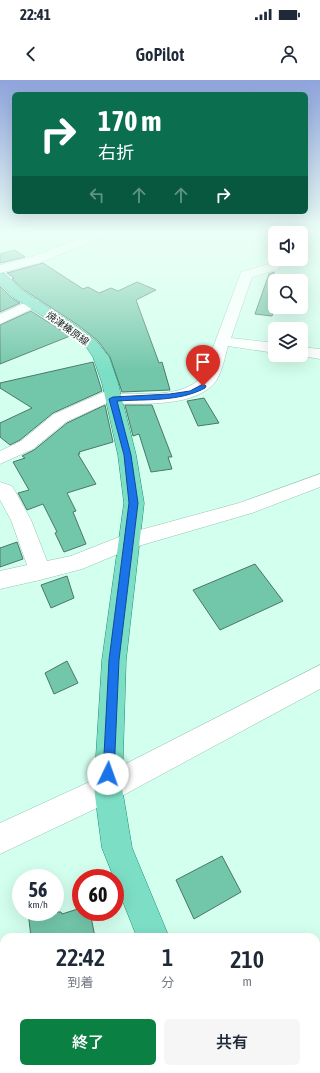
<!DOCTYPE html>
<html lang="ja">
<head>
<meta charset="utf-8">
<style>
	body { margin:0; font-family:"Asap Condensed","Noto Sans JP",sans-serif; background:#f6f6f7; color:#1f2937; height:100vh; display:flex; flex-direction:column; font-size:15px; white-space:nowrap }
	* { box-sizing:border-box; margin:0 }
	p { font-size:13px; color:#747a83 }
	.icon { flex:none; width:22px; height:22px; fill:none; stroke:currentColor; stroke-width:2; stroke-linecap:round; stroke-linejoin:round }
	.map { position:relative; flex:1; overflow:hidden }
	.sheet { position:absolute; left:0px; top:853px; width:320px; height:140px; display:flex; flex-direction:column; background:#fff; border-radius:12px 12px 0 0; box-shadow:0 4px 16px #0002 }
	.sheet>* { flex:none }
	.top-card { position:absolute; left:12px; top:12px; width:296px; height:122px; border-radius:6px; box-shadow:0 4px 16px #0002; background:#0b6e4f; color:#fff; overflow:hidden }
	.buttons { position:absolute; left:268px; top:146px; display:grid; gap:8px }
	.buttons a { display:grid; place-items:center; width:40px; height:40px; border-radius:6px; background:#fff; box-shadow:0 4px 16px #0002; font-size:20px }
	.speed { position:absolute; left:12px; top:789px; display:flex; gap:8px; font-size:20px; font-weight:700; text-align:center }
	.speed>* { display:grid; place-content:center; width:52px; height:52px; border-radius:50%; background:#fff; box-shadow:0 4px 16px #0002; line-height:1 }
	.speed small { font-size:10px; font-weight:400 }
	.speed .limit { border:6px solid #d22; background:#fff; color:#111 }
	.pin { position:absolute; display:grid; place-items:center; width:34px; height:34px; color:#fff; margin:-41px -17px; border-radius:50% 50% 50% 0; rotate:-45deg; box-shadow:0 0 4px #0007 }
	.pin .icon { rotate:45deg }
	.me { position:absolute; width:44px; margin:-22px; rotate:3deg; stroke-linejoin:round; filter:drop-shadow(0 0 3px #0008) }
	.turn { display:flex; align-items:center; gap:14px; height:84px; padding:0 20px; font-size:18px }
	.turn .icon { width:52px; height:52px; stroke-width:2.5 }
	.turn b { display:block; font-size:28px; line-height:34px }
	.lanes { display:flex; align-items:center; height:38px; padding:0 20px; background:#0003; justify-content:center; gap:20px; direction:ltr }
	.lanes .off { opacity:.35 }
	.eta { display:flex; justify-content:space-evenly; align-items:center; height:68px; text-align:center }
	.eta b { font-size:24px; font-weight:600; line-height:28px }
	.button { display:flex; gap:8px; margin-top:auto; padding:8px 20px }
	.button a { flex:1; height:46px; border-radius:6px; background:#0b8043; color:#fff; font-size:16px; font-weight:600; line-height:46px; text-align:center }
	.button a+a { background:#f6f6f7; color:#1f2937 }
	.status { display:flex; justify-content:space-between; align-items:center; height:28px; padding:0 20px; background:#fff; direction:ltr }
	.status svg { height:11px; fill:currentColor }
	header { display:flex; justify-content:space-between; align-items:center; height:52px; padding:0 20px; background:#fff; font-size:18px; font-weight:600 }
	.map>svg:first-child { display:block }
	.building { fill:#72c6a9; stroke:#4e7667 }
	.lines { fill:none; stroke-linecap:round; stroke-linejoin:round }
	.street-casing { stroke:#99c3b3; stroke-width:1 }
	.primary-casing { stroke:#1e8f72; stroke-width:1 }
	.street { fill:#fff; fill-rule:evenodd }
	.primary { fill:#7cdfc5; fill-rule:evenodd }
	.route { fill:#1a73e8; stroke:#114b97 }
	.labels { text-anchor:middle; stroke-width:3.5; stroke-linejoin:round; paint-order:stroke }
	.street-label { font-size:10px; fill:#13231d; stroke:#fff }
</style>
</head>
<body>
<div class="status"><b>22:41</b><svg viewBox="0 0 49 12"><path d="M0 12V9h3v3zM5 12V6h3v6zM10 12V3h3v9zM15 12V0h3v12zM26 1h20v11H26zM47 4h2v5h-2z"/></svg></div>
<header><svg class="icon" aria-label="back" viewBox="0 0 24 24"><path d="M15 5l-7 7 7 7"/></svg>GoPilot<svg class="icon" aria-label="person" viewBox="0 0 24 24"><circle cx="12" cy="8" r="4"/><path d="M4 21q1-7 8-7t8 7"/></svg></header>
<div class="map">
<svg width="320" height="993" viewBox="0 0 320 993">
	<rect width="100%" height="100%" fill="#d3ffee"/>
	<path class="building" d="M15 170 25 177 0 183V174Z
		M43 183 83 209 88 207 99 213 111 208 118 211 137 202 156 210 136 220 159 283 162 282 170 310 122 312 110 277 98 261 78 245 24 210 12 199 14 198 7 193Z
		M274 192 275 227 272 236 255 234 269 194Z
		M0 206 12 218 20 223 0 232Z
		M31 231 70 256 0 284V245Z
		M93 282 102 311 53 333 20 360 10 365 0 357V343L32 328 0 308V303Z
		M204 318 219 343 198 346 187 321Z
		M105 325 113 362 79 372 80 374H78L96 404 67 413 76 431 73 432 86 464 64 472 55 453 57 452 43 424 27 430 18 413 29 410 13 382 25 378 22 376 34 370 67 343Z
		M125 325H152L172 377H168L172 389 151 392 139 354 133 356Z
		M17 462 23 479 0 487V468Z
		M255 484 283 521 220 550 193 510Z
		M67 496 74 518 51 528 41 505Z
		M67 581 78 603 54 614 45 593Z
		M222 776 241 812 194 839 176 800Z
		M81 828V832H90L95 857H31L28 832H61L62 834Z"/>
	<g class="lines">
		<defs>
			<path id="street" d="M97 152H113L111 154 39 183 0 193V185L31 177Z
				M272 176H275V179H282L279 189 252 197 231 258 275 263V273L228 266C225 277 222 292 216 301 196 328 143 323 113 324L107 323 66 342 33 369 0 384V371L21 361 54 334 106 311 112 309 118 311 120 314C147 313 181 318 202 297L240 195 241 192 269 184Z
				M33 219 38 220 40 223 38 226 0 244V234Z
				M301 267 320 269V279L296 275H301Z
				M320 394V407L252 433 135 467 82 489 40 500 0 509V491L27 485 11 440 0 420V402L12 406 15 411 31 440 47 481 71 476 129 453 239 423Z
				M320 585V609L118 718 0 774V743L98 698Z
				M320 905V940L316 941V906Z"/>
			<path id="primary" d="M0 193 5 194 23 211 77 246 97 262 109 277 118 303 136 375 144 423 126 580 122 708 132 768 169 857H137L115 802V798H114L102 768 94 708 102 580 124 423 118 375 102 303 93 277 87 268 67 252 13 217 0 204Z
				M190 989H226L228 993H190Z"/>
		</defs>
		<use href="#street" class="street-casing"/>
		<use href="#primary" class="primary-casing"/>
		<use href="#street" class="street"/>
		<use href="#primary" class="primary"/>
	</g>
	<linearGradient id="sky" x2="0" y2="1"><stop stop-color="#8ea4dc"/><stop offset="0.52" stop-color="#ebfff7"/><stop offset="1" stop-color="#ebfff7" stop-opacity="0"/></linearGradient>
	<rect width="320" height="291" fill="url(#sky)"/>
	<path class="route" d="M203 304 206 306 205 308C179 322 146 319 117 321L131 375 138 423 119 580 114 694 113 698 108 699 104 698 103 694 109 580 129 423 124 375 109 319 113 317 170 314 190 311Z"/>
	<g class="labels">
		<g class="street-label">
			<text transform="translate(68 248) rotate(36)" y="4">焼津榛原線</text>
		</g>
	</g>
</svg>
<div class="buttons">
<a><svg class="icon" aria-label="sound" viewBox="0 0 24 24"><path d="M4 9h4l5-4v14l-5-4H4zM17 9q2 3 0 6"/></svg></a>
<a><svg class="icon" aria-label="search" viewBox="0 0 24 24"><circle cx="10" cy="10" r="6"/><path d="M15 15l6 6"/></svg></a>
<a><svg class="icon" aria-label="layers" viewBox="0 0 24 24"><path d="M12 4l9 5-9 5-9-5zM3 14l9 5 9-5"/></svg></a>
</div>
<div class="speed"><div>56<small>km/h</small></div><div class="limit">60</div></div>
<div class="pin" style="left:203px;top:306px;background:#d93025"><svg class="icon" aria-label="arrive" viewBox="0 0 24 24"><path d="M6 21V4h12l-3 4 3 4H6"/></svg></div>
<svg class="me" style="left:108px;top:694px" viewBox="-20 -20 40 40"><circle r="19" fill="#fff"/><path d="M0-13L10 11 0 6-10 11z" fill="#1a73e8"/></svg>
<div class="top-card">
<div class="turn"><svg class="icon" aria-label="right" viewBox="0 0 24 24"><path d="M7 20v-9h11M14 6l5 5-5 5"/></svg><div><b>170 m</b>右折</div></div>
<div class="lanes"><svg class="icon off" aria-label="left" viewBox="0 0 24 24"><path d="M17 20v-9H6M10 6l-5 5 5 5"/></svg><svg class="icon off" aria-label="ahead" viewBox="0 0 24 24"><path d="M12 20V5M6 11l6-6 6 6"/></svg><svg class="icon off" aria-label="ahead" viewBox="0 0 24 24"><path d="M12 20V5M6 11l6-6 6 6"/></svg><svg class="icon" aria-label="right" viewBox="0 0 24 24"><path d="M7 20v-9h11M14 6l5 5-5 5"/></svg></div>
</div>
<section class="sheet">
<div class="eta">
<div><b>22:42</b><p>到着</p></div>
<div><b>1</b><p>分</p></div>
<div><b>210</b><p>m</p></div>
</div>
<div class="button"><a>終了</a><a>共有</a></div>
</section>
</div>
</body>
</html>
